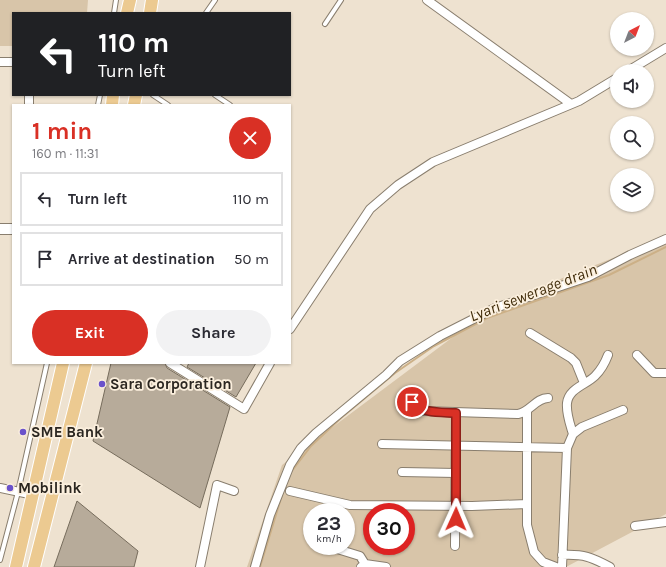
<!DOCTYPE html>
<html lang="en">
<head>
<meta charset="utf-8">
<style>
	body { margin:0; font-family:Karla,sans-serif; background:#f2f2f3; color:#2b2b33; height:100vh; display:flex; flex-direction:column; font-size:15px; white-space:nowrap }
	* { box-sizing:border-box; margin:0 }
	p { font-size:13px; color:#7c7c81 }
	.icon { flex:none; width:22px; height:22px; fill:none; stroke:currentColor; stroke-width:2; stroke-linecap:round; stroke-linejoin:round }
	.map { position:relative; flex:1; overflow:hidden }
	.drawer { position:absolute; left:12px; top:104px; width:279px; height:260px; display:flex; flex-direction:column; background:#fff; border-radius:0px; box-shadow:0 1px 3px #0004 }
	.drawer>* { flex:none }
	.top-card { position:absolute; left:12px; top:12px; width:279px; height:84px; border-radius:0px; box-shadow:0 1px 3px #0004; background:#202124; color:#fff; overflow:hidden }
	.needle { width:26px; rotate:42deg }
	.buttons { position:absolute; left:610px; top:12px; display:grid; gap:8px }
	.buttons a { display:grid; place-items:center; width:44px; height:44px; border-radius:50%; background:#fff; box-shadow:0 1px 3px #0004; font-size:20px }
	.speed { position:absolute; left:303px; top:503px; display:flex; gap:8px; font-size:20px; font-weight:700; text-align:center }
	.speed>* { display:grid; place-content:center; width:52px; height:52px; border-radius:50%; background:#fff; box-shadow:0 1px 3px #0004; line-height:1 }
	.speed small { font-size:10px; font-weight:400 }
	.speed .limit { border:6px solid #d22; background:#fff; color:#111 }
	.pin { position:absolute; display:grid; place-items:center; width:34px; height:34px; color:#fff; margin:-17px; border:2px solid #fff; border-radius:50%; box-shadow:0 1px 4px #0007 }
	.me { position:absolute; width:44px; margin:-22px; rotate:1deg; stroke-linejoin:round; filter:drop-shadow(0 0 3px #0008) }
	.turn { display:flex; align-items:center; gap:14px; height:84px; padding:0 20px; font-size:18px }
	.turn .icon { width:52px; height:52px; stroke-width:2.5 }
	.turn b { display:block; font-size:28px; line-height:34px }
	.round { display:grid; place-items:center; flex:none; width:42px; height:42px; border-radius:21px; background:#f2f2f3 }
	.head { display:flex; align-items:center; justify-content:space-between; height:68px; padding:0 20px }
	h1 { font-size:24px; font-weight:700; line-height:30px; color:#d93025 }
	.primary-button { display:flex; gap:8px; margin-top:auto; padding:8px 20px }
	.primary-button a { flex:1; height:46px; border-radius:24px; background:#d93025; color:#fff; font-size:16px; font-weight:700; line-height:46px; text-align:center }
	.primary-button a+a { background:#f2f2f3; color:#2b2b33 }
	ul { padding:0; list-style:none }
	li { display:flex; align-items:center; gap:12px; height:54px; margin:0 8px 6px; padding:0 12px; border:2px solid #e1e1e2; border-radius:0px }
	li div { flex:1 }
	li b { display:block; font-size:15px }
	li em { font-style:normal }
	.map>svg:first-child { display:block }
	.green { fill:#d8c5a9; fill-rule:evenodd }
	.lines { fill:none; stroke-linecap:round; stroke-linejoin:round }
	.stream { stroke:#ccb087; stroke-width:2 }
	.building { fill:#b7ab9a; stroke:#766c5c }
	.service-casing { stroke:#897e6e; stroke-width:6 }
	.minor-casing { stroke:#897e6e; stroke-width:10 }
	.tertiary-casing { stroke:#897e6e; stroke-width:12 }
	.primary-casing { stroke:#fff; stroke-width:14 }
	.service { stroke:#fff; stroke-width:4 }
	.minor { stroke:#fff; stroke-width:8 }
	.tertiary { stroke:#fff; stroke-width:10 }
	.primary { stroke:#ecca91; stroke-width:12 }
	.route-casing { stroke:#8d1f18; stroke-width:10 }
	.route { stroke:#d93025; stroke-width:7 }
	.poi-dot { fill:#6a52cb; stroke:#fbefdd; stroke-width:1.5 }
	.labels { text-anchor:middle; stroke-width:3.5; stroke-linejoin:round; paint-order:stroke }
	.poi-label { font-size:15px; font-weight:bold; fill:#2b2620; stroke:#fbefdd; text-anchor:start }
	.water-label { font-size:16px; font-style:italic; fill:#402c0a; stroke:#fbefdd }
</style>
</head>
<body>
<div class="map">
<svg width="666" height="567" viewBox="0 0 666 567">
	<rect width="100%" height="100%" fill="#eee2d0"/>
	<path class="green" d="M0 0H88L87 13H13V46H0Z
		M666 237V514L566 567H247L282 465 497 304ZM312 512H346V546H312ZM372 512H406V546H372Z"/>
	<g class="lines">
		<path class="stream" d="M291 472 311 446 341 418 395 373 434 346 487 318 609 275 666 247
			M260 567 282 495"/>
	</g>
	<path class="building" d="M111 363H165L167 368 230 407 200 508 93 441Z
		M189 363H256L236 397 187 367Z
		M77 501 138 551 134 567H54Z"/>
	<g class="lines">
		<defs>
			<path id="service" d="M114 13 116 0
				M206 13 215 0
				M325 24 341 0
				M153 95 168 105
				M215 95 230 105
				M98 105 100 95
				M0 560 18 492 47 363"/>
			<path id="minor" d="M427 0 571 104
				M0 62H13
				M628 71 666 48
				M29 105V95
				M290 329 370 209 398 185 433 162 579 101 617 78
				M530 333 571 358 576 363 584 383
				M637 355 654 373H666
				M170 363 244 409 270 363
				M412 402 418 409 423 411 518 414C530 412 536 398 548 398
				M527 411V525L534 552 543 562 556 567
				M573 434C570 424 566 414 567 403 569 388 586 385 595 376 602 369 605 363 608 355
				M382 444 567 448
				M402 472 456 473
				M0 488 34 495
				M290 491 350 505 472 506 527 504
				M635 526 666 522
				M455 546 456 413
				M334 548 360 556 365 564
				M562 555C584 554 591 557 610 567
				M200 567 217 485 234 491
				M255 567 270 515 290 465 301 448 316 433 386 375 400 361 440 336 495 308 588 277 630 255 666 239
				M361 567 365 564 386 567
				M562 567 567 448 573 434 582 427 623 410"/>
			<path id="tertiary" d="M0 229H13"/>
			<path id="primary" d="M127 13 130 0
				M150 13 152 0
				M112 105 113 95
				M134 105 136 95
				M16 567 63 363
				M34 567 86 363"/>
		</defs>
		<use href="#service" class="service-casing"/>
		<use href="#minor" class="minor-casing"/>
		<use href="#tertiary" class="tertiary-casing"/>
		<use href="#primary" class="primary-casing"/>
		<use href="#service" class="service"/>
		<use href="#minor" class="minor"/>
		<use href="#tertiary" class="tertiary"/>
		<use href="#primary" class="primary"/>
	</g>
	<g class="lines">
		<defs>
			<path id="route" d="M412 402C423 414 440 412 456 413V519"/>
		</defs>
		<use href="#route" class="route-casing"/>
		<use href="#route" class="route"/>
	</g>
	<g class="poi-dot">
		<circle cx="102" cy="384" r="4"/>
		<circle cx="23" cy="432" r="4"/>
		<circle cx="10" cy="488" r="4"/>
	</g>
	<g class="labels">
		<g class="poi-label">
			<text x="110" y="389">Sara Corporation</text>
			<text x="31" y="437">SME Bank</text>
			<text x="18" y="493">Mobilink</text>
		</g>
		<g class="water-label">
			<text transform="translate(533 292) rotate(-21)" y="6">Lyari sewerage drain</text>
		</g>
	</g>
</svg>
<div class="buttons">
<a><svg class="needle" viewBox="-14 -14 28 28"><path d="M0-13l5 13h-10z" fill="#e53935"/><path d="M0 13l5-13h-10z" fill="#7c7c81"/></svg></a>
<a><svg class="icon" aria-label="sound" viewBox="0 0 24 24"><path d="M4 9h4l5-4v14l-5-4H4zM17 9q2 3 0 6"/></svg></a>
<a><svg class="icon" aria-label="search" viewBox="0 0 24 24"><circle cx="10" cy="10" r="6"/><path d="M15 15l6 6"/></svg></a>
<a><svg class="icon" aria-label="layers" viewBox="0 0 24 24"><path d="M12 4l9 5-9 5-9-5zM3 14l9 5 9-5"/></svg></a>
</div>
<div class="speed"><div>23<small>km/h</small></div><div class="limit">30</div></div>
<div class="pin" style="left:412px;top:402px;background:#d93025"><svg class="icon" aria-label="arrive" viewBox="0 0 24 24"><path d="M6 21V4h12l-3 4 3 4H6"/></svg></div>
<svg class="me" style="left:456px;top:519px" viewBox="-20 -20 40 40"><path d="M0-17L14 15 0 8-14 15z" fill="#d93025" stroke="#fff" stroke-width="4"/></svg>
<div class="top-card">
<div class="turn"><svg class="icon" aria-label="left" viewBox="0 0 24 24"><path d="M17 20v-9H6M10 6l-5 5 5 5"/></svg><div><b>110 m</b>Turn left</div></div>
</div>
<section class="drawer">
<div class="head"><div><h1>1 min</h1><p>160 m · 11:31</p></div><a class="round" style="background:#d93025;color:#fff"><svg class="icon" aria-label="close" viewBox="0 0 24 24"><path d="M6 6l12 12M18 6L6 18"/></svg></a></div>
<ul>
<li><svg class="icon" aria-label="left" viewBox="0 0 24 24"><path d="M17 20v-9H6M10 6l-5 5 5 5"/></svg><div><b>Turn left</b></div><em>110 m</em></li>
<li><svg class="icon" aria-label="arrive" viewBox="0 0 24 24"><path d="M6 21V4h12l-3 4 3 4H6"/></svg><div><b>Arrive at destination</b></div><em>50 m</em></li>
</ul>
<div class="primary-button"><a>Exit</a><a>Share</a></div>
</section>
</div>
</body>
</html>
